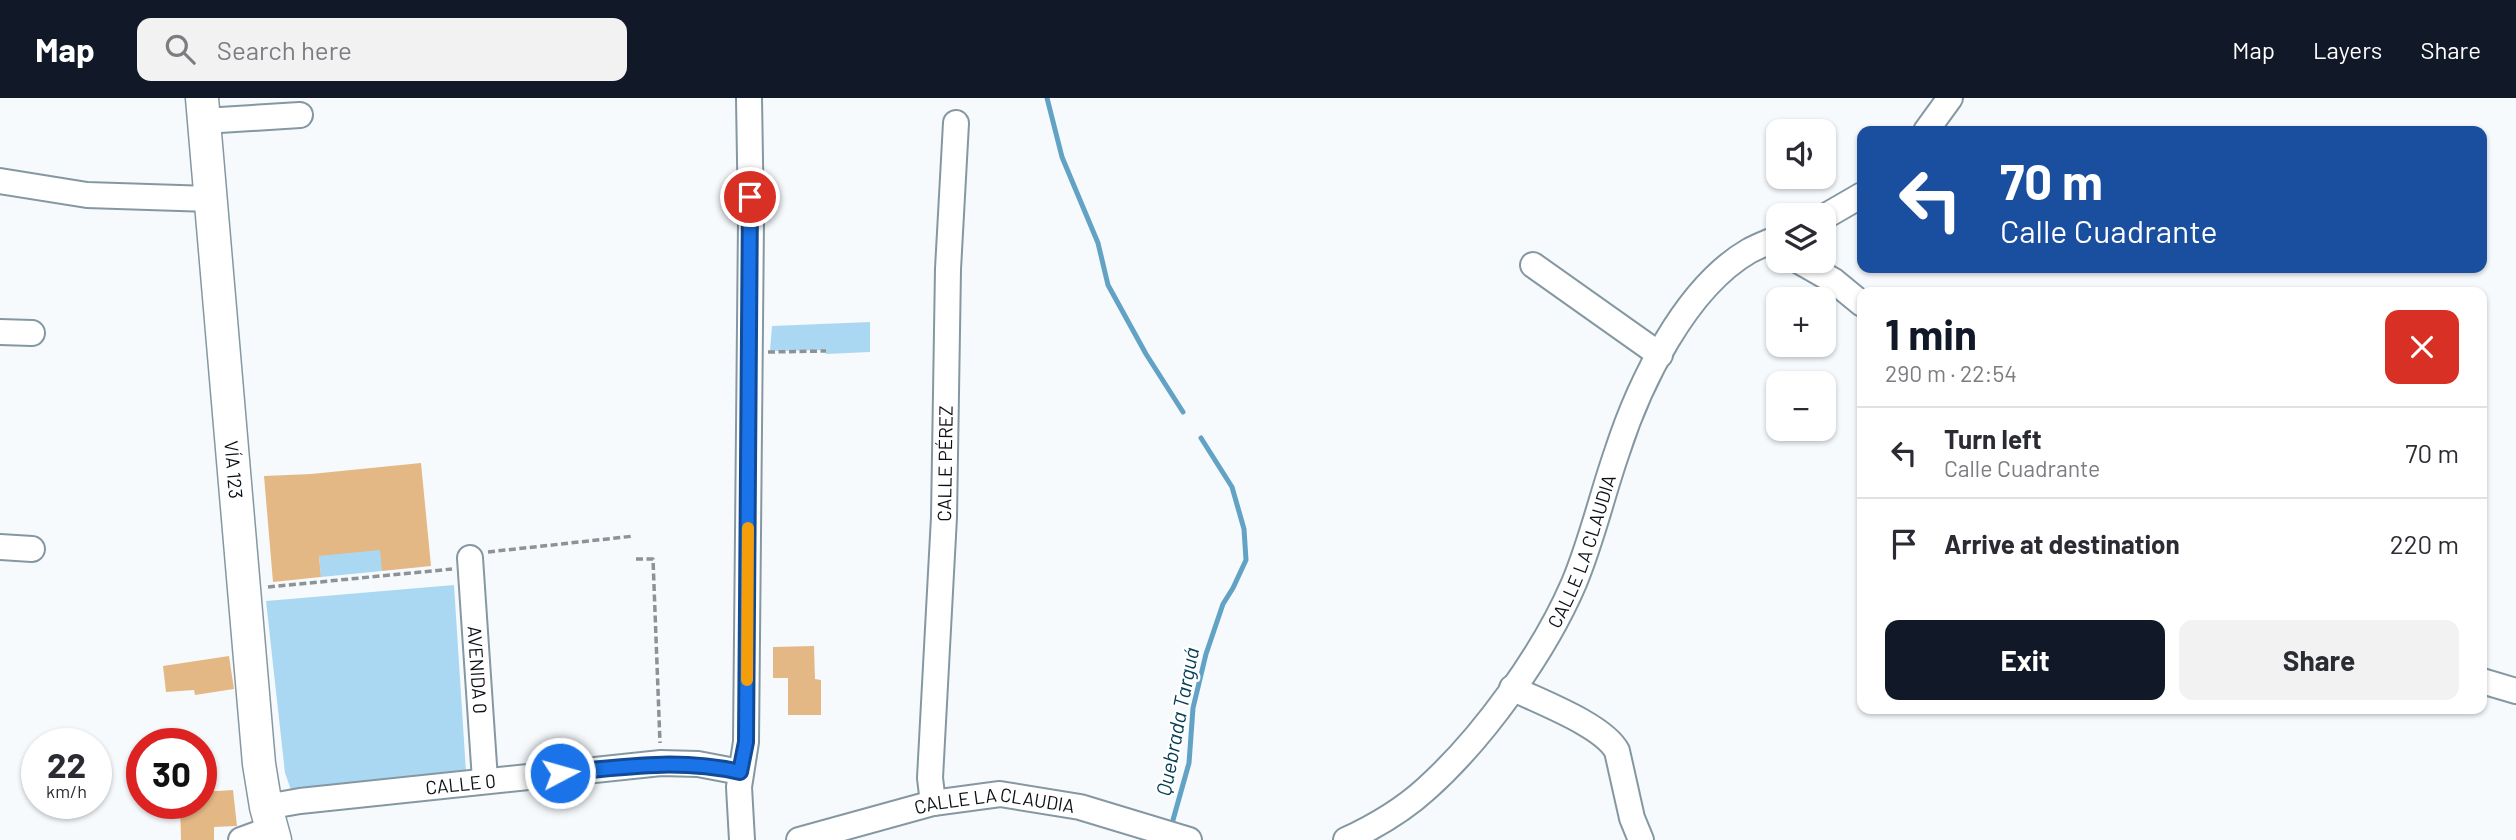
<!DOCTYPE html>
<html lang="en">
<head>
<meta charset="utf-8">
<style>
	body { margin:0; font-family:Barlow,sans-serif; background:#f2f2f3; color:#2b2b33; height:100vh; display:flex; flex-direction:column; font-size:26px; white-space:nowrap }
	* { box-sizing:border-box; margin:0 }
	p { font-size:23px; color:#7c7c81 }
	.icon { flex:none; width:38px; height:38px; fill:none; stroke:currentColor; stroke-width:2; stroke-linecap:round; stroke-linejoin:round }
	.map { position:relative; flex:1; overflow:hidden }
	.panel { position:absolute; left:1857px; top:189px; width:630px; height:427px; display:flex; flex-direction:column; background:#fff; border-radius:14px; box-shadow:0 2px 5px #0004 }
	.panel>* { flex:none }
	.guide { position:absolute; left:1857px; top:28px; width:630px; height:147px; border-radius:14px; box-shadow:0 2px 5px #0004; background:#1a4fa0; color:#fff; overflow:hidden }
	.tools { position:absolute; left:1766px; top:21px; display:grid; gap:14px }
	.tools a { display:grid; place-items:center; width:70px; height:70px; border-radius:14px; background:#fff; box-shadow:0 2px 5px #0004; font-size:35px }
	.speed { position:absolute; left:21px; top:630px; display:flex; gap:14px; font-size:35px; font-weight:700; text-align:center }
	.speed>* { display:grid; place-content:center; width:91px; height:91px; border-radius:50%; background:#fff; box-shadow:0 2px 5px #0004; line-height:1 }
	.speed small { font-size:18px; font-weight:400 }
	.speed .limit { border:10px solid #d22; background:#fff; color:#111 }
	.pin { position:absolute; display:grid; place-items:center; width:60px; height:60px; color:#fff; margin:-30px; border:4px solid #fff; border-radius:50%; box-shadow:0 2px 7px #0007 }
	.me { position:absolute; width:77px; margin:-38px; rotate:84deg; stroke-linejoin:round; filter:drop-shadow(0 0 5px #0008) }
	.turn { display:flex; align-items:center; gap:24px; height:147px; padding:0 28px; font-size:32px }
	.turn .icon { width:91px; height:91px; stroke-width:2.5 }
	.turn b { display:block; font-size:49px; line-height:60px }
	.round { display:grid; place-items:center; flex:none; width:74px; height:74px; border-radius:14px; background:#f2f2f3 }
	.head { display:flex; align-items:center; justify-content:space-between; height:119px; padding:0 28px }
	h1 { font-size:42px; font-weight:700; line-height:52px; color:#111827 }
	.primary-button { display:flex; gap:14px; margin-top:auto; padding:14px 28px }
	.primary-button a { flex:1; height:80px; border-radius:14px; background:#111827; color:#fff; font-size:28px; font-weight:700; line-height:80px; text-align:center }
	.primary-button a+a { background:#f2f2f3; color:#2b2b33 }
	ul { padding:0; list-style:none }
	li { display:flex; align-items:center; gap:21px; height:91px; padding:0 28px; border-top:2px solid #e1e1e2 }
	li div { flex:1 }
	li b { display:block; font-size:26px }
	li em { font-style:normal }
	header { display:flex; align-items:center; gap:42px; box-sizing:border-box; height:98px; padding:0 35px; background:#111827; color:#fff }
	header strong { font-size:33px }
	nav { display:flex; gap:38px; margin-inline-start:auto; font-size:24px }
	.search { width:490px; height:63px; background:#f2f2f3; display:flex; align-items:center; gap:18px; box-sizing:border-box; padding:0 24px; border-radius:14px; color:#7c7c81; font-size:26px }
	.map>svg:first-child { display:block }
	.green { fill:#aad8f2 }
	.lines { fill:none; stroke-linecap:round; stroke-linejoin:round }
	.stream { stroke:#62a3c5; stroke-width:5 }
	.building { fill:#e4b885 }
	.minor-casing { stroke:#8598a2; stroke-width:28 }
	.major-casing { stroke:#8598a2; stroke-width:35 }
	.path { stroke:#8d9296; stroke-width:3.5; stroke-dasharray:7 3.5; stroke-linecap:butt }
	.minor { stroke:#fff; stroke-width:24 }
	.major { stroke:#fff; stroke-width:32 }
	.route-casing { stroke:#114b97; stroke-width:18 }
	.route { stroke:#1a73e8; stroke-width:12 }
	.slow { stroke:#f59e0b; stroke-width:12 }
	.labels { text-anchor:middle; stroke-width:5; stroke-linejoin:round; paint-order:stroke }
	.street-label { font-size:19px; fill:#0a1014; stroke:#fff }
	.water-label { font-size:21px; font-style:italic; fill:#033d55; stroke:#fff }
</style>
</head>
<body>
<header>
<strong>Map</strong>
<div class="search"><svg class="icon" aria-label="search" viewBox="0 0 24 24"><circle cx="10" cy="10" r="6"/><path d="M15 15l6 6"/></svg>Search here</div>
<nav><a>Map</a><a>Layers</a><a>Share</a></nav>
</header>
<div class="map">
<svg width="2516" height="742" viewBox="0 0 2516 742">
	<rect width="100%" height="100%" fill="#f6fafd"/>
	<path class="green" d="M870 224V254L826 256 825 252 770 253 772 228Z
		M383 418 382 473 321 479 319 458Z
		M454 487 466 674 291 692 285 675 266 503Z"/>
	<g class="lines">
		<path class="stream" d="M1047 0 1062 59 1098 145 1108 187 1146 256 1183 314
			M1173 722 1189 665 1193 610 1206 556 1223 506 1233 490 1246 462 1244 431 1232 389 1201 340"/>
	</g>
	<path class="building" d="M421 365 431 468 382 473 380 452 319 458 321 479 273 484 264 378 311 376Z
		M814 548 815 581 821 582V617H788V580H773V549Z
		M229 558 234 591 195 597 194 592 166 594 163 568Z
		M233 692 237 728 214 729V742H181L180 705H201V694Z"/>
	<g class="lines">
		<defs>
			<g id="minor">
				<path d="M204 23 300 17"/>
				<path d="M1926 33 1950 0"/>
				<path d="M0 83 87 97 210 101"/>
				<path d="M1824 119 1862 97"/>
				<path d="M1799 163 1834 183 1862 206"/>
				<path d="M1533 167 1660 257"/>
				<path d="M0 234 32 235"/>
				<path d="M0 449 32 451"/>
				<path id="s1" d="M470 460 485 682"/>
				<path d="M2482 583 2516 593"/>
				<path d="M1512 590C1540 604 1603 627 1617 653L1632 720 1641 742"/>
				<path id="s2" d="M933 705 930 680 944 419 948 171 956 25"/>
				<path id="s3" d="M266 709 300 703 661 665 698 666 740 674"/>
				<path d="M241 742 271 731"/>
				<path d="M742 742 739 689 746 644 751 123 749 0"/>
				<path id="s4" d="M799 742 933 705 1000 696 1080 709 1189 742"/>
				<path id="s5" d="M1346 742C1374 729 1403 712 1426 691 1483 640 1544 555 1574 485 1592 442 1602 397 1617 354 1639 286 1685 190 1749 153 1758 148 1769 144 1778 140"/>
			</g>
			<g id="major">
				<path id="s6" d="M202 0 259 666 266 709 275 742"/>
			</g>
		</defs>
		<use href="#minor" class="minor-casing"/>
		<use href="#major" class="major-casing"/>
		<path class="path" d="M768 254 826 253
			M488 454 634 438
			M636 461H653L660 645
			M268 489 452 471"/>
		<use href="#minor" class="minor"/>
		<use href="#major" class="major"/>
	</g>
	<g class="lines">
		<defs>
			<path id="route" d="M560 675C623 669 678 660 740 674L746 644 750 99"/>
		</defs>
		<use href="#route" class="route-casing"/>
		<use href="#route" class="route"/>
		<path class="slow" d="M747 582 748 430"/>
	</g>
	<g class="labels">
		<g class="street-label">
			<text dy="7" stroke="none"><textPath href="#s2" startOffset="340">CALLE PÉREZ</textPath></text>
			<text dy="7" stroke="none"><textPath href="#s6" startOffset="373">VÍA 123</textPath></text>
			<text dy="7" stroke="none"><textPath href="#s5" startOffset="383">CALLE LA CLAUDIA</textPath></text>
			<text dy="7" stroke="none"><textPath href="#s1" startOffset="112">AVENIDA 0</textPath></text>
			<text dy="7" stroke="none"><textPath href="#s3" startOffset="196">CALLE 0</textPath></text>
			<text dy="7" stroke="none"><textPath href="#s4" startOffset="201">CALLE LA CLAUDIA</textPath></text>
		</g>
		<g class="water-label">
			<text transform="translate(1178 624) rotate(-79)" y="7">Quebrada Targuá</text>
		</g>
	</g>
</svg>
<div class="tools">
<a><svg class="icon" aria-label="sound" viewBox="0 0 24 24"><path d="M4 9h4l5-4v14l-5-4H4zM17 9q2 3 0 6"/></svg></a>
<a><svg class="icon" aria-label="layers" viewBox="0 0 24 24"><path d="M12 4l9 5-9 5-9-5zM3 14l9 5 9-5"/></svg></a>
<a>+</a>
<a>−</a>
</div>
<div class="speed"><div>22<small>km/h</small></div><div class="limit">30</div></div>
<div class="pin" style="left:750px;top:99px;background:#d93025"><svg class="icon" aria-label="arrive" viewBox="0 0 24 24"><path d="M6 21V4h12l-3 4 3 4H6"/></svg></div>
<svg class="me" style="left:560px;top:675px" viewBox="-20 -20 40 40"><circle r="17" fill="#1a73e8" stroke="#fff" stroke-width="3"/><path d="M0-11L8 9 0 5-8 9z" fill="#fff"/></svg>
<div class="guide">
<div class="turn"><svg class="icon" aria-label="left" viewBox="0 0 24 24"><path d="M17 20v-9H6M10 6l-5 5 5 5"/></svg><div><b>70 m</b>Calle Cuadrante</div></div>
</div>
<section class="panel">
<div class="head"><div><h1>1 min</h1><p>290 m · 22:54</p></div><a class="round" style="background:#d93025;color:#fff"><svg class="icon" aria-label="close" viewBox="0 0 24 24"><path d="M6 6l12 12M18 6L6 18"/></svg></a></div>
<ul>
<li><svg class="icon" aria-label="left" viewBox="0 0 24 24"><path d="M17 20v-9H6M10 6l-5 5 5 5"/></svg><div><b>Turn left</b><p>Calle Cuadrante</p></div><em>70 m</em></li>
<li><svg class="icon" aria-label="arrive" viewBox="0 0 24 24"><path d="M6 21V4h12l-3 4 3 4H6"/></svg><div><b>Arrive at destination</b></div><em>220 m</em></li>
</ul>
<div class="primary-button"><a>Exit</a><a>Share</a></div>
</section>
</div>
</body>
</html>
